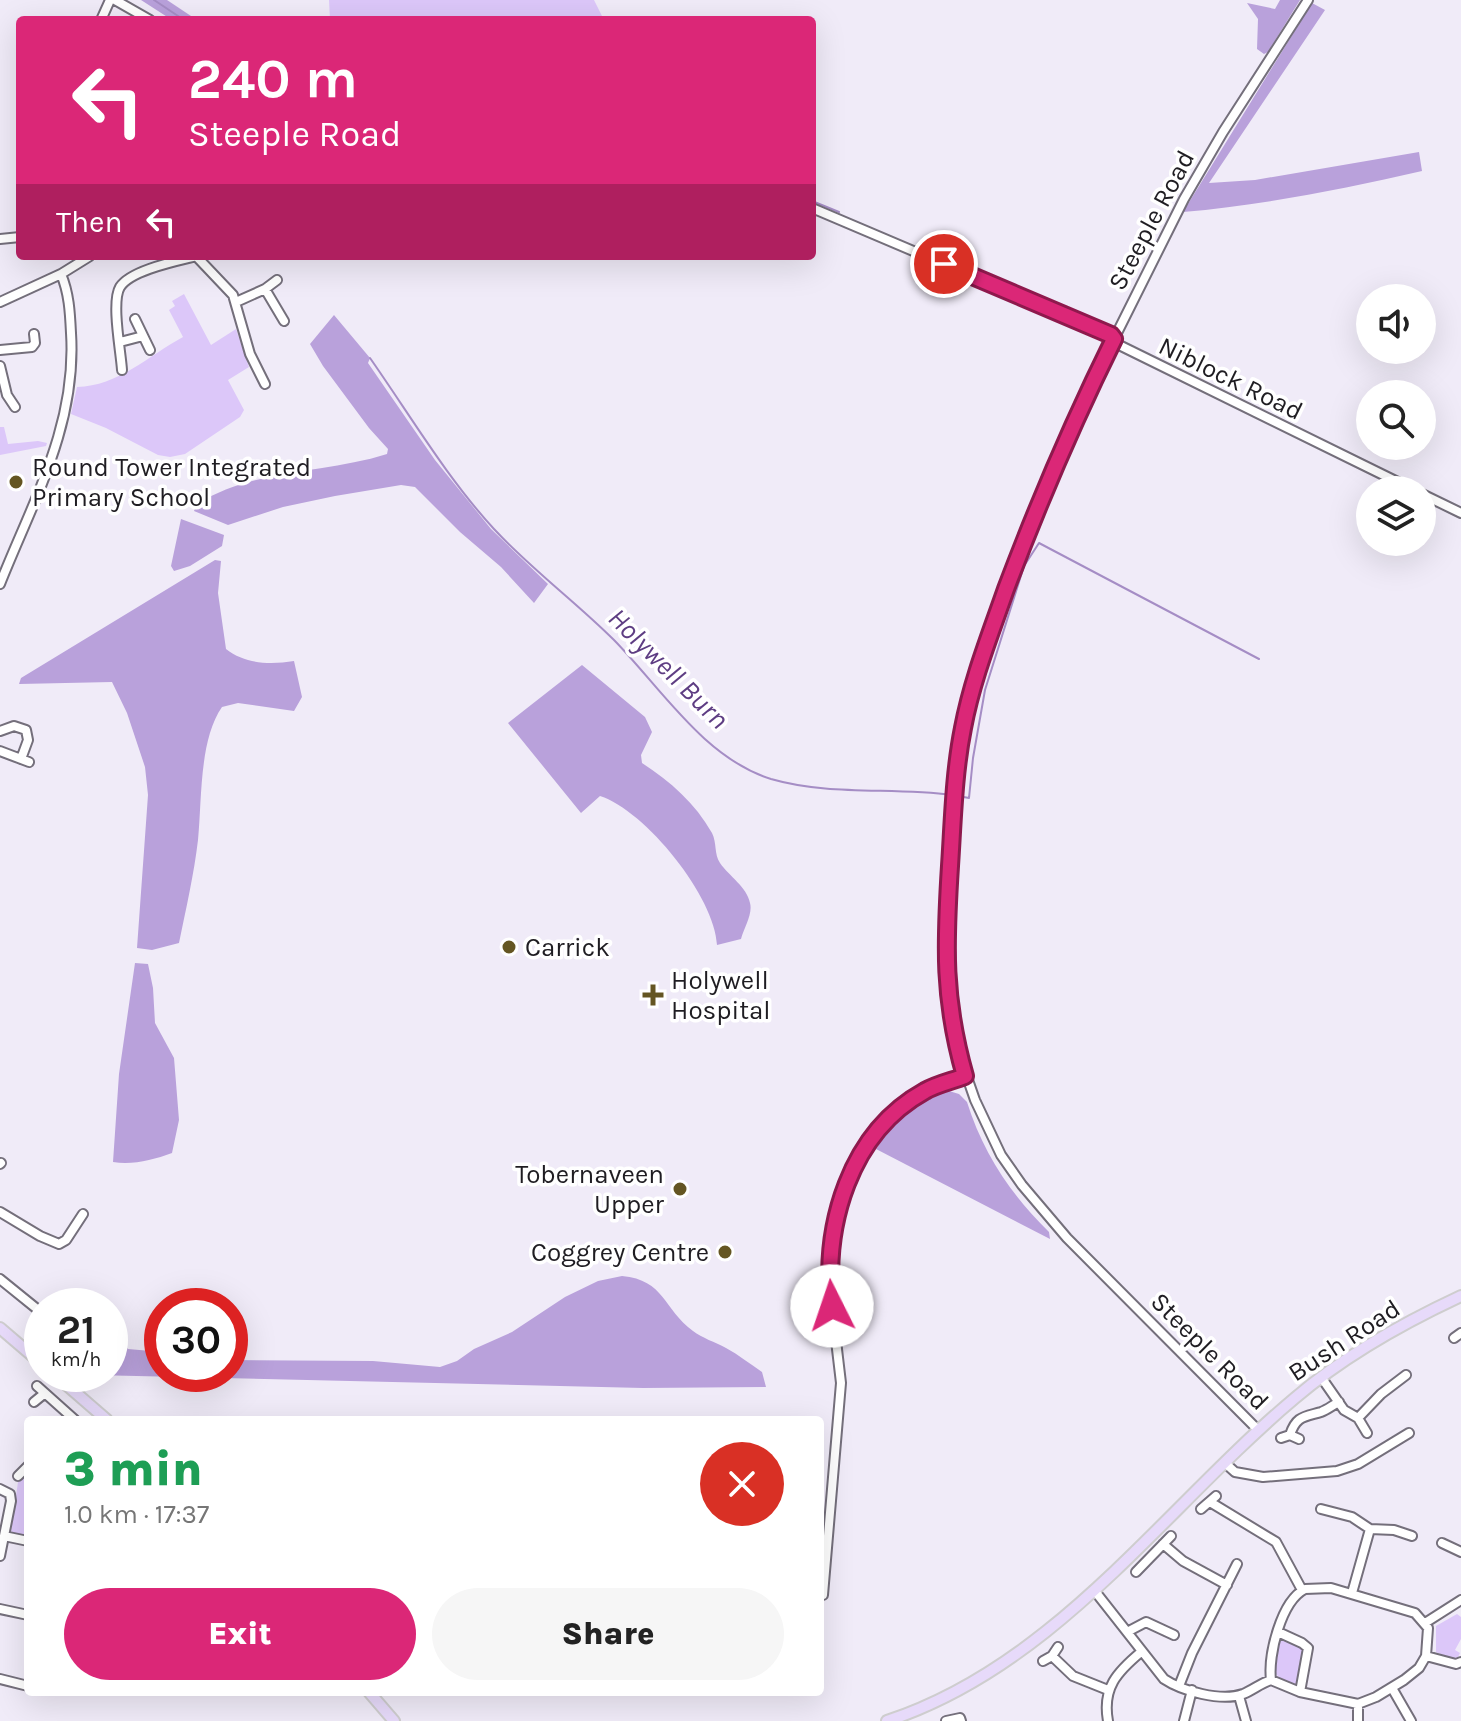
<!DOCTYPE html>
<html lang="en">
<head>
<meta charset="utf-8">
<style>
	body { margin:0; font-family:Karla,sans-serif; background:#f6f6f6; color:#222; height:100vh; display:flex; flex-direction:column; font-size:30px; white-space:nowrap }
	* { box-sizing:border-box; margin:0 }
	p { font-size:26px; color:#767676 }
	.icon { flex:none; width:44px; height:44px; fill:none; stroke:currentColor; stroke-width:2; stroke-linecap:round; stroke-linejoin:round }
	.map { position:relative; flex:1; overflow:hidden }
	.sheet { position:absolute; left:24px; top:1416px; width:800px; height:280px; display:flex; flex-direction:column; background:#fff; border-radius:8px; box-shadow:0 8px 32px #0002 }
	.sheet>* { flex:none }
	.banner { position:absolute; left:16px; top:16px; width:800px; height:244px; border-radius:8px; box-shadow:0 8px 32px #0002; background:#db2777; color:#fff; overflow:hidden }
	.controls { position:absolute; left:1356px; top:284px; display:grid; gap:16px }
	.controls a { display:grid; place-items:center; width:80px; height:80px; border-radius:50%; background:#fff; box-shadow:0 8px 32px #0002; font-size:40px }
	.speed { position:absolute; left:24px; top:1288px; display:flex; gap:16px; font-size:40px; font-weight:700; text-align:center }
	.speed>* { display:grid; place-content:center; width:104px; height:104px; border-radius:50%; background:#fff; box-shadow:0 8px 32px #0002; line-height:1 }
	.speed small { font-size:20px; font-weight:400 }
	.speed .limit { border:12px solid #d22; background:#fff; color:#111 }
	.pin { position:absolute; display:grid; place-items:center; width:68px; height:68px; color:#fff; margin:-34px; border:4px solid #fff; border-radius:50%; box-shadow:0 2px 8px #0007 }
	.me { position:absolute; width:88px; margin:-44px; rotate:356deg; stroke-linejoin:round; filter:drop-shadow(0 0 6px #0008) }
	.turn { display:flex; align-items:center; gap:28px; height:168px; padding:0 40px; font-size:36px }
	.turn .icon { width:104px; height:104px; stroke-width:2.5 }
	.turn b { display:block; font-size:56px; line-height:68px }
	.then { display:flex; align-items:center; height:76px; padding:0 40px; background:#0003; gap:16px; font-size:30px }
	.round { display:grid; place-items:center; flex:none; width:84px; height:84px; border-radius:42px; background:#f6f6f6 }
	.head { display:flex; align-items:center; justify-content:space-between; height:136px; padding:0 40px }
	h1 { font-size:48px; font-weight:800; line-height:60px; color:#1e9e55 }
	.button { display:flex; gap:16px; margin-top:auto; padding:16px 40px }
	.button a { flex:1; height:92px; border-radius:48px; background:#db2777; color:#fff; font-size:32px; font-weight:800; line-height:92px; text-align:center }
	.button a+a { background:#f6f6f6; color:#222 }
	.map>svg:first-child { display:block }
	.green { fill:#dcc7f9 }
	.forest { fill:#b9a1db }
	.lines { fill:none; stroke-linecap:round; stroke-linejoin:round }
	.stream { stroke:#a58dc5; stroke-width:2 }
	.minor-casing { stroke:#746f7b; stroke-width:12 }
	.major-casing { stroke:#cecdce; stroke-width:14 }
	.minor { stroke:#fff; stroke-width:8 }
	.major { stroke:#e7dafa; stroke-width:10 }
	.route-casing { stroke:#8e194d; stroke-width:20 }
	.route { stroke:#db2777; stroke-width:14 }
	.poi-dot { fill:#645522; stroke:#fff; stroke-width:3 }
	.labels { text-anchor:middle; stroke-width:7; stroke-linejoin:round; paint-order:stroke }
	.street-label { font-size:26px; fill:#1f1d22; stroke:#fff }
	.poi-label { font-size:26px; fill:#1f1d22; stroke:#fff; text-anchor:start }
	.water-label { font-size:28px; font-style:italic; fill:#5e3d83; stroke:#fff }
</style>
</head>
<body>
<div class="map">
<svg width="1461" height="1721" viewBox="0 0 1461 1721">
	<rect width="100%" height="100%" fill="#f0ebf8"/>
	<path class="green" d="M329 0H594L604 20H330Z
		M184 294 211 345 236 329 249 367 228 380 244 410 240 417 185 454 170 457 158 455 106 428 71 414 77 387C118 386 148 356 183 337L169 310 175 306 172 301Z
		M0 427H4L8 444 38 441 47 443 46 446 0 455Z
		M28 1475V1538L15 1535 11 1531 18 1482Z
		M1457 1614 1461 1617V1639L1455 1650 1460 1653 1458 1657 1452 1659 1436 1652V1626Z
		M1284 1638 1304 1649 1297 1686 1280 1678 1274 1672 1275 1653 1280 1640Z"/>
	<path class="forest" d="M141 0H167L197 20H172Z
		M1280 0H1300L1268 52 1264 54 1257 49 1258 19 1247 3 1275 9Z
		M1312 3 1325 10 1209 183 1255 180 1419 152 1422 171C1343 189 1264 205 1183 212Z
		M334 315 370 358 368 363 435 460 491 529 548 584 534 603 501 567 460 532 415 487 401 485 335 496 283 507 228 525 194 511 197 504C255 468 324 474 387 454L388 449 369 428 323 366 310 344Z
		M181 519 224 535 222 546 190 566 174 571 171 566Z
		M215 560 221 561 218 593 226 649C245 664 270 665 294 661L302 697 294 711 238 703 222 707C199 740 202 800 198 840 194 874 186 909 179 943L152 950 137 948 148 795 145 767 127 713 112 682 19 684 21 678Z
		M582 665 645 717 652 732 641 755 642 763C671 782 695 803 712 833 717 843 714 854 720 863 729 876 747 887 750 903 753 914 744 928 741 939L717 945C715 897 646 811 600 796L581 813 508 723Z
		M135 963 148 964 153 988 155 1023 174 1058 179 1120 172 1153C153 1160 133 1165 113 1162L119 1074Z
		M949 1091 959 1094 967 1102C983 1153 1011 1195 1049 1232L1050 1239 876 1149C891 1125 920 1098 949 1091Z
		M622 1276C665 1280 663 1309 693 1331 702 1338 715 1342 726 1348 739 1355 750 1364 762 1372L766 1387 643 1388 93 1375 110 1374V1328L128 1349 162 1352V1374H230V1360L373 1361 440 1367 457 1361 474 1349 512 1332 565 1297 598 1281Z"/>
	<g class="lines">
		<path class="stream" d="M154 0 184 20
			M812 201 839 212
			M370 358C410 415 447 478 494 529 531 569 576 602 614 640 661 688 704 758 771 779 830 796 892 787 952 795
			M958 796 969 798 973 758 985 690 1024 566 1039 543 1259 659"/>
		<defs>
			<path id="minor" d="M115 0 150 20
				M101 20 110 0
				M812 208 1111 335 1117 344 1414 490
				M0 239 20 237
				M196 256 233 295 250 354 265 384
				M265 289 277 280
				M0 302 61 274 90 256
				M236 302 265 289 284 321
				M135 319 150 350
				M120 342 143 336
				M0 350 32 347 35 343 34 334
				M0 366 7 395 15 407
				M122 370C121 352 111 302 120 287 131 270 177 261 197 256
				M1422 494 1461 513
				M0 584C33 501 77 425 71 333 70 312 69 293 61 274
				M0 731 14 726 26 730 28 740 21 759
				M0 751 29 762
				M0 1164 1 1163
				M0 1212 40 1236 59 1244 66 1240 83 1214
				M0 1279 42 1313
				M1454 1338 1461 1333
				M1321 1377 1344 1410 1358 1418 1367 1433
				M37 1386 75 1420
				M34 1402 45 1393
				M1358 1418 1381 1394 1406 1375
				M1258 1430 1067 1238 1022 1185 1001 1155 975 1100 960 1057 948 998 945 945 956 776 962 730 976 674 1021 550 1082 403 1184 199 1223 132 1308 0
				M1290 1435C1296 1416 1304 1417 1321 1412 1327 1410 1333 1405 1339 1402
				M1281 1438 1290 1435 1299 1439
				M1225 1463 1235 1472 1263 1477 1337 1471 1358 1464 1409 1433
				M18 1476 28 1466
				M0 1489 10 1494 11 1501 0 1556
				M1210 1502 1276 1542 1302 1590
				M1201 1509 1216 1496
				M1321 1509 1352 1517 1370 1529 1394 1530 1412 1536
				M4 1536 28 1541
				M1442 1543 1461 1552
				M1163 1544 1183 1561 1227 1585
				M1136 1572 1171 1536
				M1094 1590 1164 1679C1182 1691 1221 1702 1243 1694 1253 1690 1261 1683 1271 1680L1300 1692 1358 1704 1376 1697 1404 1680 1419 1668 1426 1656 1428 1628 1415 1613 1331 1588 1305 1589C1281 1601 1268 1655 1271 1680
				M1352 1593 1370 1529
				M823 1595 841 1383 828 1273 842 1196 852 1170 873 1134 896 1112 924 1092 965 1076
				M0 1609 28 1615
				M1425 1623 1461 1600
				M1127 1632 1146 1622 1174 1635
				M1278 1632 1302 1643 1308 1648 1300 1692
				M1052 1656 1073 1676 1108 1690
				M1426 1656 1456 1664 1461 1662
				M1043 1661 1052 1656 1058 1647
				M0 1679 28 1686
				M1179 1686 1192 1653 1237 1564
				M1392 1688 1411 1721
				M1239 1696 1246 1721
				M946 1721 960 1718 961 1721
				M1108 1721C1102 1688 1117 1672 1141 1652
				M1184 1721 1192 1690
				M1358 1721V1704"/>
			<path id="major" d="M0 1328 42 1364
				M54 1374 107 1420
				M369 1692 394 1721
				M887 1721C1057 1665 1164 1508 1295 1398 1344 1356 1403 1323 1461 1296"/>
		</defs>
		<use href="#minor" class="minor-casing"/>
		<use href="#major" class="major-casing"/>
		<use href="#minor" class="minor"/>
		<use href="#major" class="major"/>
	</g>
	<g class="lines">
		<defs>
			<path id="route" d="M832 1306C823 1226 849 1133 925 1091 937 1084 952 1081 965 1076 943 999 945 945 950 866 953 820 954 773 963 728 972 680 990 635 1006 589 1038 504 1074 420 1114 339L1111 335 944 264"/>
		</defs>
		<use href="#route" class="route-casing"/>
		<use href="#route" class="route"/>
	</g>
	<g class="poi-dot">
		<circle cx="16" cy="482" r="8"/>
		<circle cx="509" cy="947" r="8"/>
		<path d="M649 983h8v8h8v8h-8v8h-8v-8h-8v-8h8z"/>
		<circle cx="680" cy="1189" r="8"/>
		<circle cx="725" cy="1252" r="8"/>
	</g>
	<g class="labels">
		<g class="street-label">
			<text transform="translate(1151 220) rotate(-62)" y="9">Steeple Road</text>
			<text transform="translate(1231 378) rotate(26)" y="9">Niblock Road</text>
			<text transform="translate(1344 1340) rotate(-33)" y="9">Bush Road</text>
			<text transform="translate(1210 1351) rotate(45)" y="9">Steeple Road</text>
		</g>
		<g class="poi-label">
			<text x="32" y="476">Round Tower Integrated<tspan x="32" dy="30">Primary School</tspan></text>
			<text x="525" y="956">Carrick</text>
			<text x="671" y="989">Holywell<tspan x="671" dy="30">Hospital</tspan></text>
			<text x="664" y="1183" text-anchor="end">Tobernaveen<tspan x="664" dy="30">Upper</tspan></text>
			<text x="709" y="1261" text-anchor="end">Coggrey Centre</text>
		</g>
		<g class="water-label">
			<text transform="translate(669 668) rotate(45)" y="10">Holywell Burn</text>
		</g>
	</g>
</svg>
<div class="controls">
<a><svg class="icon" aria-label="sound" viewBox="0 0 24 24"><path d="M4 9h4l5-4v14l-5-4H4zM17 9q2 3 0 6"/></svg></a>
<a><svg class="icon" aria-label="search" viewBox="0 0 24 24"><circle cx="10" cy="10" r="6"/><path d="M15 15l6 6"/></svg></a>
<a><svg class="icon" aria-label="layers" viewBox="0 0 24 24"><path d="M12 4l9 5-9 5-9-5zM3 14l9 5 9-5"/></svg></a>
</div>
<div class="speed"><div>21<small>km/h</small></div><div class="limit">30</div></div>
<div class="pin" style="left:944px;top:264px;background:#d93025"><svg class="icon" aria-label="arrive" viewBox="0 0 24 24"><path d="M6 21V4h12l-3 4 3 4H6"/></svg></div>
<svg class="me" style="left:832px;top:1306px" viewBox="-20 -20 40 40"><circle r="19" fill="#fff"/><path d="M0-13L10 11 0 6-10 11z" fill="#db2777"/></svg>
<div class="banner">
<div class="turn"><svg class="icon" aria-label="left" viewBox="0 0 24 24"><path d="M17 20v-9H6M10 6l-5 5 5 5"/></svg><div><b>240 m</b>Steeple Road</div></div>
<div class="then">Then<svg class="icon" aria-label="left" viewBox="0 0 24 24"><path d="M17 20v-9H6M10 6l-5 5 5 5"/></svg></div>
</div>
<section class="sheet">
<div class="head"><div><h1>3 min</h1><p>1.0 km · 17:37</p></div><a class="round" style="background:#d93025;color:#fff"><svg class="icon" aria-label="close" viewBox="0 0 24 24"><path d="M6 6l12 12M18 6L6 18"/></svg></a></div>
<div class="button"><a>Exit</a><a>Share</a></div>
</section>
</div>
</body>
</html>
